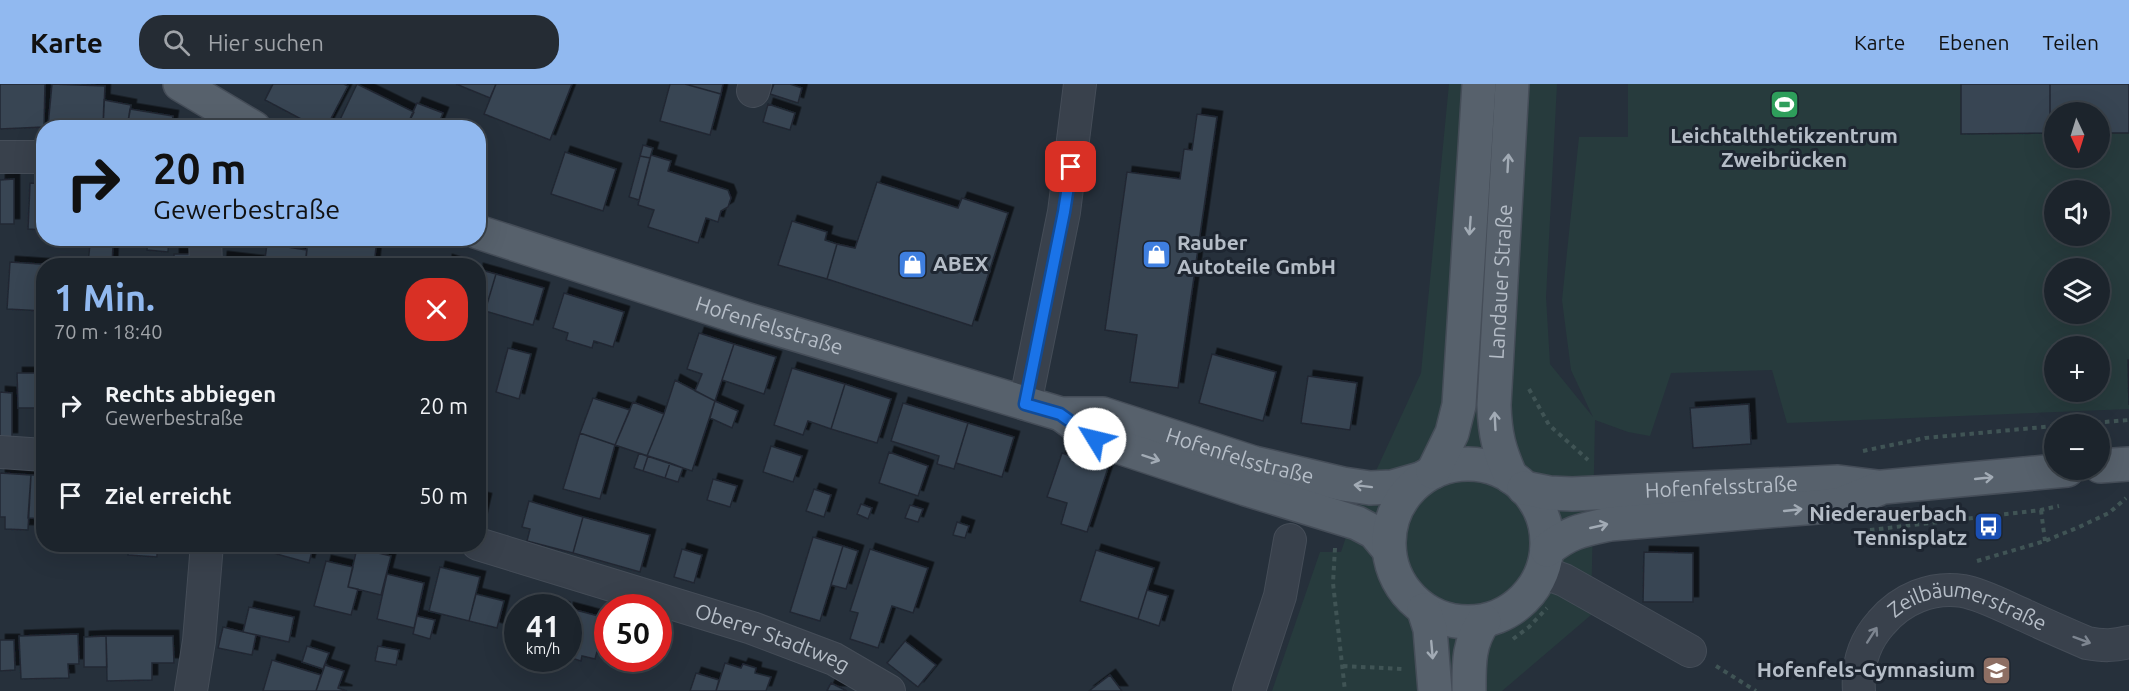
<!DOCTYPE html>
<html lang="de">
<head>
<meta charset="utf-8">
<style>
	body { margin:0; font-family:Ubuntu,sans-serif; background:#252c34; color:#f1f3f6; height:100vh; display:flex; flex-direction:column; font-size:22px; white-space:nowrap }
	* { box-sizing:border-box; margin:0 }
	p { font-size:20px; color:#a0a4a9 }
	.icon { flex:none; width:33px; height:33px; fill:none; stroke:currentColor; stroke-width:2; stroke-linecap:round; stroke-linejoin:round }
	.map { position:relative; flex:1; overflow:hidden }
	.side { position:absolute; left:36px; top:174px; width:450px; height:294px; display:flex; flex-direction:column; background:#1c242c; border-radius:24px; box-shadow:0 6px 24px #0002,0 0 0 2px #3a4148 }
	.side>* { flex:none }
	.top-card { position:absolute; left:36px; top:36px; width:450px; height:126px; border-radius:24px; box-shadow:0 6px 24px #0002,0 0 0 2px #3a4148; background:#91b9f0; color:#111; overflow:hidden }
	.needle { width:39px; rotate:176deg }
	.controls { position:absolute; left:2044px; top:18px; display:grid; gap:12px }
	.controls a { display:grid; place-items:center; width:66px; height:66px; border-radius:50%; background:#1c242c; box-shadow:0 6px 24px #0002,0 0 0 2px #3a4148; font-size:30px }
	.speed { position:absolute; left:504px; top:510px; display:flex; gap:12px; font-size:30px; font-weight:700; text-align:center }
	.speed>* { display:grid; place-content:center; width:78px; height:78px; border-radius:50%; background:#1c242c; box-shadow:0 6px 24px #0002,0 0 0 2px #3a4148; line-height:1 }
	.speed small { font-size:15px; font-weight:400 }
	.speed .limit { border:9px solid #d22; background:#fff; color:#111 }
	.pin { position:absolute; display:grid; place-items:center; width:51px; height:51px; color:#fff; margin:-26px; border-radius:12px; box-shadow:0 3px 9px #0006 }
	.me { position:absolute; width:66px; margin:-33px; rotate:306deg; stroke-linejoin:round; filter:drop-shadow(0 0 4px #0008) }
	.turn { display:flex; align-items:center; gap:21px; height:126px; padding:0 18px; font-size:27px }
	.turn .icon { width:78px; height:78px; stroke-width:2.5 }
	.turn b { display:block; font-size:42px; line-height:51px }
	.round { display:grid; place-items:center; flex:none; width:63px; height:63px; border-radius:24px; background:#252c34 }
	.head { display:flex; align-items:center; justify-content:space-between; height:102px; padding:0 18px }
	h1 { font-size:36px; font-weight:700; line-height:45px; color:#91b9f0 }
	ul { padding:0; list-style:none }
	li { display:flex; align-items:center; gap:18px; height:90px; padding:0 18px }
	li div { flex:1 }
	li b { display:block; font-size:22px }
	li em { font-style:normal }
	header { display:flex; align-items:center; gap:36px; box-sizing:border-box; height:84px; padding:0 30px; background:#91b9f0; color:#111 }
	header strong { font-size:28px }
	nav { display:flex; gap:33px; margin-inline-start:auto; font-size:21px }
	.search { width:420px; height:54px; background:#252c34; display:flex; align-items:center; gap:15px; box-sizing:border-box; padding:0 21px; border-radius:24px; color:#a0a4a9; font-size:22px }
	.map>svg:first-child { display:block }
	.green { fill:#273b3d; fill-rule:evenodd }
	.building { fill:#384452; stroke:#202833; stroke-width:1.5; filter:url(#shadow) }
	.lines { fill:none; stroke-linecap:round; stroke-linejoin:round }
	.minor-casing { stroke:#454d58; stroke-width:34 }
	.major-casing { stroke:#454d58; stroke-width:36 }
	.path { stroke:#405455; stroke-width:4; stroke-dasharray:4.5 4.5; stroke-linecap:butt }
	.minor { stroke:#39414c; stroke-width:32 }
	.major { stroke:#57616c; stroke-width:33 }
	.oneway { stroke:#a2abb5 }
	.oneway2 { stroke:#7d8590 }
	.route-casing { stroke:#114b97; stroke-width:15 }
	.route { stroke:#1a73e8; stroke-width:10 }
	.labels { text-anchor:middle; stroke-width:6; stroke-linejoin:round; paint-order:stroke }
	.poi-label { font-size:21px; font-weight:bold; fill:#b5bdc7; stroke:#1e2631; text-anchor:start }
	.street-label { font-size:21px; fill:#b5bdc7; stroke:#1e2631 }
</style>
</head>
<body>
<header>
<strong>Karte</strong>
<div class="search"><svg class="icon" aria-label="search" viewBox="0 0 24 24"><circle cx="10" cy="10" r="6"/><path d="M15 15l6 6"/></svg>Hier suchen</div>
<nav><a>Karte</a><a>Ebenen</a><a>Teilen</a></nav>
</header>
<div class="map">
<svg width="2129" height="607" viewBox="0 0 2129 607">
	<defs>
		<filter id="shadow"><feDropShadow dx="5.5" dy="-5.5" stdDeviation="0" flood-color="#0009"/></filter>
	</defs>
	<rect width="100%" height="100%" fill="#26303b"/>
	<path class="green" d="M1449 0H1557L1546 213 1550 280 1593 333 1571 286 1562 216 1579 53H1628V0H2129V325L1787 339 1772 286 1671 289 1650 352 1628 348 1595 336 1591 531 1502 607H1272L1320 468H1341L1347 450 1421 289ZM2055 28H2100V74H2055ZM2055 106H2100V152H2055ZM2055 184H2100V230H2055ZM2055 262H2100V308H2055Z"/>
	<path class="building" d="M0 0H45L44 43 0 45Z
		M52 0 105 2 103 44 48 42Z
		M273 0H344L348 2 326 44H318L265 16Z
		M357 0 414 28 406 44H336Z
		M456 0H496L490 14Z
		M496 0H572L550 56 484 30Z
		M670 0H685L721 10 710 51 660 37Z
		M685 0H723L721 10Z
		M774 0H790L802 4 798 19 770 10Z
		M1961 0H2050V49L1961 50Z
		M2050 0H2129V49H2100V28H2055V49H2050Z
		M104 16 131 21 127 44H103Z
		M417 19 443 29 437 44H406Z
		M768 20 795 29 790 46 763 38Z
		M130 25 173 32 171 44H127Z
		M1197 30 1217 33 1178 304 1130 298 1137 251 1105 246 1127 88 1180 95 1184 65 1192 66Z
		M643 61 653 64 650 74 640 72Z
		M565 68 616 85 603 127 551 110Z
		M651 71 671 77 668 87 728 106 731 114 728 123 721 127 718 138 706 134 698 159 648 143 654 126 638 121Z
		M640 72 650 74 639 116 629 113Z
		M14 95V140H0V96Z
		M877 98 958 124 962 114 1008 129 972 242 827 195 837 160 855 164Z
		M30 99 44 100V146L28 145Z
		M792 137 827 148 825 156 837 160 827 195 778 181Z
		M148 154H189V156L169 155 168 168 147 166Z
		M308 154H377L374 182H305Z
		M90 160 113 162 112 181 88 179Z
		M267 160 307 166 305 182H264Z
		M174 170H191V182H174Z
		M222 173 264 178V182H221Z
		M447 176 465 182H446Z
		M10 178 55 181 44 182V227L7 225Z
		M478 185 496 190 485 227 478 226Z
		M496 190 544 204 533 241 485 227Z
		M564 209 624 228 613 263 594 257 592 264 566 256 568 249 553 244Z
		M699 249 734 260 715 317 695 307 702 290 687 285Z
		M734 260 776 273 764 310 722 296Z
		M508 264 531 270 519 315 496 308Z
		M1212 270 1276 288 1263 337 1199 319Z
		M2128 276H2129V321Z
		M792 284 845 300 831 345 808 337 803 351 774 341Z
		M17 289H44V324H18Z
		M1308 292 1357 299 1350 346 1301 339Z
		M675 296 715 317 692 387 647 372 664 330Z
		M845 300 891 315 877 359 831 345Z
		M0 308 12 309V354H0Z
		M593 314 630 326 615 361 580 349Z
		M715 317 738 327 732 344 710 334Z
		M633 318 664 330 647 372 615 361Z
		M903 319 968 339 954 385 937 380 939 372 891 357Z
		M1749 320 1751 360 1693 364 1690 324Z
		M968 339 1014 353 1002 393 956 379Z
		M580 349 615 361 600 415 563 405Z
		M771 362 802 372 793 398 763 388Z
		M889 368 928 382 918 412 879 399Z
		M639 369 648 372 643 387 634 384Z
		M1062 369 1108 384 1087 448 1061 440 1067 419 1047 413Z
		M648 372 670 379 665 394 643 387Z
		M670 379 683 384 678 398 665 394Z
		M0 389 31 391 28 446 5 445V433H0Z
		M31 391H44V435L28 434Z
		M713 395 737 402 730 423 707 416Z
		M814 405 831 411 824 433 806 427Z
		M478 413 486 415 480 441 478 440Z
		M529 417 583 433 573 469 527 457 530 445 522 443Z
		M861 420 872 424 868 435 857 430Z
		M910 421 923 425 918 438 905 434Z
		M583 433 650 451 640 488 573 469Z
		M957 438 969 442 965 454 953 451Z
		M813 453 843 462 820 537 790 528Z
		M129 460H157V473L128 471Z
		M241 460H314L309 479Z
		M843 462 858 467 846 505 831 501Z
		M357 464 391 472 381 511 348 503Z
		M682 465 702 471 694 499 674 493Z
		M870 465 928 484 913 529 892 522 878 564 850 555 858 529 850 527Z
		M1096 466 1154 484 1138 535 1080 517Z
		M1644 468 1693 469V518H1643Z
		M326 477 353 483 348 503 358 505 351 531 314 522Z
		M440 483 480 493 469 537 429 527Z
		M387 490 424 499 414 544 377 535Z
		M1147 506 1168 512 1159 542 1138 535Z
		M476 510 504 517 497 544 469 537Z
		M543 518 565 524H541Z
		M249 523 294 533 289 558 243 548Z
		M568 524 606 534 595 575 582 572 581 577 568 573Z
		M417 532 435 536 430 555 413 550Z
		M223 543 256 551 252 571 218 564Z
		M78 550 79 580H68L69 594 21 595 19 552Z
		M106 552H173L174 579H152V596L107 597Z
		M106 552 107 583H84V553Z
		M0 556H14L15 586 0 587Z
		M905 557 936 581 918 603 887 579Z
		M307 562 329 569 323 585 302 578Z
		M378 562 399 566 396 581 375 577Z
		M272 576 321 591 316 607H263Z
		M725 579 741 584 743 580 756 584 755 589 771 593 766 607H716Z
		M325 581 344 587 338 604 347 607H316Z
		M696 589 719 596 716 607H690Z
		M1110 591 1122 607H1089Z
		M831 599 847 607H827Z"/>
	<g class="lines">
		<defs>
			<g id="minor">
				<path d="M753 7 755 0"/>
				<path d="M0 73H44"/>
				<path d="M205 154 206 182"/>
				<path d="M1025 320 1064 128 1080 0"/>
				<path d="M0 368 44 371"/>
				<path id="s1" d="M478 460 752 544 834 575 889 607"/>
				<path d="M1542 488 1564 496 1690 567"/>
				<path d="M191 607 199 557 207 460"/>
				<path d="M1249 607 1280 512 1290 456"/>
				<path id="s2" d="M1859 607C1857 581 1864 558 1881 539 1901 515 1932 502 1963 507 1984 511 2005 523 2024 531 2045 541 2066 550 2087 559 2103 562 2114 562 2129 558"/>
			</g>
			<g id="major">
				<path d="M180 0 254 44"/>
				<path id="s3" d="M478 148 745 235 1061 330H1103L1254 379 1343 400 1370 404 1392 403 1420 395"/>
				<path d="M1061 330 1095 355 1246 405 1357 439 1374 448 1389 466"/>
				<circle cx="1468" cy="459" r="79"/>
				<path d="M2100 382 2129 380"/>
				<path d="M1433 388 1452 349 1459 321 1479 0"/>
				<path id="s4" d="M1511 393C1499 366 1495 351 1494 321L1512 0"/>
				<path id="s5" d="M1524 404 1549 409 1572 410 1838 398 1878 403"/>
				<path d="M1547 466C1569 448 1582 446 1610 440L1817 423 1841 420 1883 403 2067 386"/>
				<path d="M1424 526 1430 545 1435 607"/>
				<path d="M1469 607C1469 581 1468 559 1484 537"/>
			</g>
		</defs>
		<use href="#minor" class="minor-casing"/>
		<use href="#major" class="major-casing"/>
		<path class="path" d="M1529 305 1549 341 1588 376
			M2078 340 2129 336
			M1863 367 1925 354 2055 342
			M2041 426 2045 457
			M1870 446 2041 426 2059 422
			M1335 464 1333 499 1345 607
			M1977 477 2045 457 2079 443 2109 429 2126 414
			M1513 555 1529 543 1547 524
			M1343 582 1402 585
			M1716 582 1756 607"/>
		<use href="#minor" class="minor"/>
		<use href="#major" class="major"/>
	</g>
	<defs><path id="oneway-shaft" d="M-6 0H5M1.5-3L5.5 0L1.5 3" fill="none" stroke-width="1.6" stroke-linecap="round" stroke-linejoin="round" transform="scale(1.5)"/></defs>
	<g class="oneway">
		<use href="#oneway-shaft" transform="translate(1508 79) rotate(-87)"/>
		<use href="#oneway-shaft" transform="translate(1470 142) rotate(94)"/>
		<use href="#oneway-shaft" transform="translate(1495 337) rotate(-93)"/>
		<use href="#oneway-shaft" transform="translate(1151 374) rotate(18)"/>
		<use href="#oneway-shaft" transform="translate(1984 394) rotate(-6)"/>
		<use href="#oneway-shaft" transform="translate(1363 402) rotate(-173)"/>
		<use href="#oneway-shaft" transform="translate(1793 426) rotate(-6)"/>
		<use href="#oneway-shaft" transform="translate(1599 442) rotate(-13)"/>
		<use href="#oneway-shaft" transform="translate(1432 566) rotate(85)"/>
	</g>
	<g class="oneway2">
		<use href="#oneway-shaft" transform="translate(1872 551) rotate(-57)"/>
		<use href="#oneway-shaft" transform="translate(2082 556) rotate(20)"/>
	</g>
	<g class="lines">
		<defs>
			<path id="route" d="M1071 83 1064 128 1025 320 1060 330 1095 355"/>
		</defs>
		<use href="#route" class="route-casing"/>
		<use href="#route" class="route"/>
	</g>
	<defs>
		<symbol id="stadium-square" viewBox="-11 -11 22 22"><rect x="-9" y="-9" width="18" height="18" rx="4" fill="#2e9e5b" stroke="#1e2631"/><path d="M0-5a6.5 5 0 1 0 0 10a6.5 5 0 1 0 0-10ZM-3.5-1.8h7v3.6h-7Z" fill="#fff"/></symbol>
		<symbol id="shop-square" viewBox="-11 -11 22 22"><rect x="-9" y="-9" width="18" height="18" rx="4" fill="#3f7fe0" stroke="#1e2631"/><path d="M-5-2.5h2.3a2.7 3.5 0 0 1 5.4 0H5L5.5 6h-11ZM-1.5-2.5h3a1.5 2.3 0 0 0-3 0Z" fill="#fff"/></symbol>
		<symbol id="bus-square" viewBox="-11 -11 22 22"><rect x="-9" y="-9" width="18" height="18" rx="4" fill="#1a4fb4" stroke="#1e2631"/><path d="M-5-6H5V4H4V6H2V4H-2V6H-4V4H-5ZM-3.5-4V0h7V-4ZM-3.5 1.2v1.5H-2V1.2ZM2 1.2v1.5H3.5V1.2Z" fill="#fff"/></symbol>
		<symbol id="school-square" viewBox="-11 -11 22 22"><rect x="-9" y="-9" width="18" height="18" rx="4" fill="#8d6e63" stroke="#1e2631"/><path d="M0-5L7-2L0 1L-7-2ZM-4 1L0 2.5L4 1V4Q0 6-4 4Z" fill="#fff"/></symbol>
	</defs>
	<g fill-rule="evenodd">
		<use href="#stadium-square" x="1768" y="4" width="33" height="33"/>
		<use href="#shop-square" x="1140" y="154" width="33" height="33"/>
		<use href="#shop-square" x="896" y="164" width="33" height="33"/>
		<use href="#bus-square" x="1972" y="426" width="33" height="33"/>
		<use href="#school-square" x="1980" y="570" width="33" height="33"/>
	</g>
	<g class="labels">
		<g class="poi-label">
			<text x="1784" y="59" text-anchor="middle">Leichtalthletikzentrum<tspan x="1784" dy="24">Zweibrücken</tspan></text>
			<text x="1177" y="166">Rauber<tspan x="1177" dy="24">Autoteile GmbH</tspan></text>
			<text x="933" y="187">ABEX</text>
			<text x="1967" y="437" text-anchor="end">Niederauerbach<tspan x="1967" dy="24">Tennisplatz</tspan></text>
			<text x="1975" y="593" text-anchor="end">Hofenfels-Gymnasium</text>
		</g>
		<g class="street-label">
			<text dy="7" stroke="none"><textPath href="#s4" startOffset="198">Landauer Straße</textPath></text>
			<text dy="7" stroke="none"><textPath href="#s3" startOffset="306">Hofenfelsstraße</textPath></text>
			<text dy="7" stroke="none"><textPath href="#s3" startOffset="796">Hofenfelsstraße</textPath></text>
			<text dy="7" stroke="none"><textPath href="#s5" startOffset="198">Hofenfelsstraße</textPath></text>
			<text dy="7" stroke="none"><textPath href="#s2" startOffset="171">Zeilbäumerstraße</textPath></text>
			<text dy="7" stroke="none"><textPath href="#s1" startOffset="309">Oberer Stadtweg</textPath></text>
		</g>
	</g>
</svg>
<div class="controls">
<a><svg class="needle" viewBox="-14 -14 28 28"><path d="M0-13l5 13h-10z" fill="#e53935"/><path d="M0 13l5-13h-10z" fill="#a0a4a9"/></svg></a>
<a><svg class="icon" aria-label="sound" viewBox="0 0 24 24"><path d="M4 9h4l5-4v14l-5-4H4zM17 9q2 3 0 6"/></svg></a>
<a><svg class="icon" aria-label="layers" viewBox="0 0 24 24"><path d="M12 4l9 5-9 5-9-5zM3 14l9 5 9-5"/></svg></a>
<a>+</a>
<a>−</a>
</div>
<div class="speed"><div>41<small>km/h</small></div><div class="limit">50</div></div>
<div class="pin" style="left:1071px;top:83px;background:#d93025"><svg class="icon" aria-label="arrive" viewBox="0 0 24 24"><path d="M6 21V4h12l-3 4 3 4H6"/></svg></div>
<svg class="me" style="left:1095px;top:355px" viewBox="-20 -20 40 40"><circle r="19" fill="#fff"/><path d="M0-13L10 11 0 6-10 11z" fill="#1a73e8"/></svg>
<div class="top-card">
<div class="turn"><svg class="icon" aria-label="right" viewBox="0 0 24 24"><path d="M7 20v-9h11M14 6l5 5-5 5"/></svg><div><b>20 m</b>Gewerbestraße</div></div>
</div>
<section class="side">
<div class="head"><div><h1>1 Min.</h1><p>70 m · 18:40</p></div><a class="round" style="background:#d93025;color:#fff"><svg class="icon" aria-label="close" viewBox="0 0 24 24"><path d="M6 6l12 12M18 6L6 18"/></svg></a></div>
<ul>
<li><svg class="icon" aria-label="right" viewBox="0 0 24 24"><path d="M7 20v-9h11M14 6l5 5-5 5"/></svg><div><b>Rechts abbiegen</b><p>Gewerbestraße</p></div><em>20 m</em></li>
<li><svg class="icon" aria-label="arrive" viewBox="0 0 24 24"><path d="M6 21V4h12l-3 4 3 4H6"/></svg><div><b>Ziel erreicht</b></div><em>50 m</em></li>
</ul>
</section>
</div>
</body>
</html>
